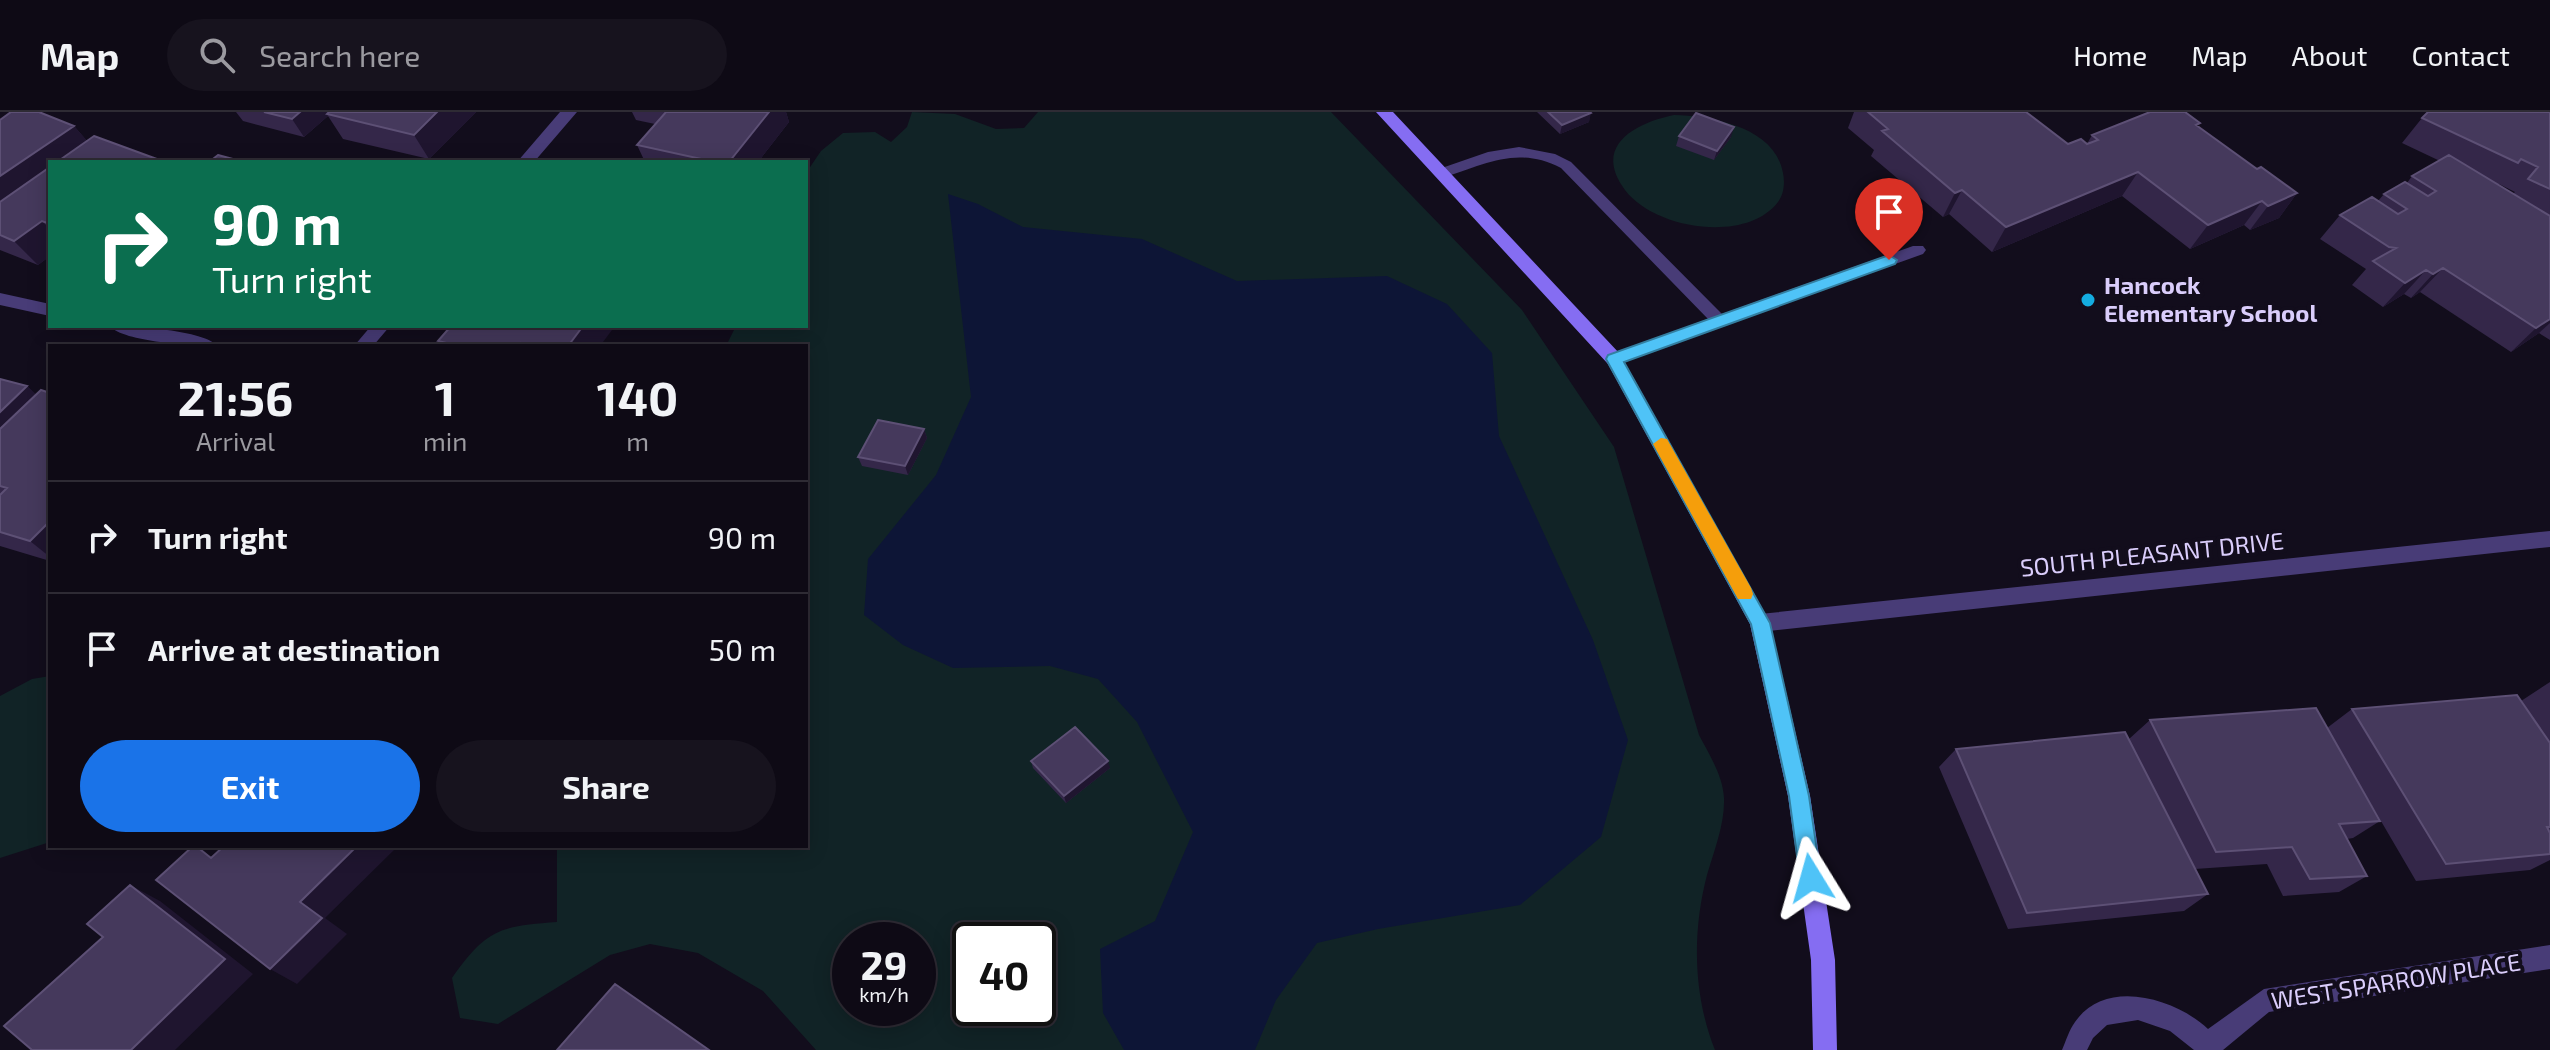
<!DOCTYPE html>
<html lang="en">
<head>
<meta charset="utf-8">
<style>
	body { margin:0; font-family:"Exo 2",sans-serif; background:#17131e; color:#f1f3f6; height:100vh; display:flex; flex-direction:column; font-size:30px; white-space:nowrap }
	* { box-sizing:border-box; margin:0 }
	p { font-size:26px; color:#9b9aa0 }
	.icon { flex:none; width:44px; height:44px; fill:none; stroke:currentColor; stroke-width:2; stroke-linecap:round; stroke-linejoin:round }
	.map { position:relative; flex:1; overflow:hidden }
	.details { position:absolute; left:48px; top:232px; width:760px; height:504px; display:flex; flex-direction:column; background:#0e0a15; border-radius:0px; box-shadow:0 4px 20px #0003,0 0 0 2px #2e2b34 }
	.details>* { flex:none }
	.hud { position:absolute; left:48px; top:48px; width:760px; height:168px; border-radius:0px; box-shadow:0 4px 20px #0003,0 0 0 2px #2e2b34; background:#0b6e4f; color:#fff; overflow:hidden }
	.speed { position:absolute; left:832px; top:810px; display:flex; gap:16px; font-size:40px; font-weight:700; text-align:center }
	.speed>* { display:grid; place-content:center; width:104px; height:104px; border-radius:50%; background:#0e0a15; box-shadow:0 4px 20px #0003,0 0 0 2px #2e2b34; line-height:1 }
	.speed small { font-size:20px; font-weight:400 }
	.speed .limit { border:4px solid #111; border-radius:12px; background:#fff; color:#111 }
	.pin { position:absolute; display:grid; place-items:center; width:68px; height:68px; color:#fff; margin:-82px -34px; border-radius:50% 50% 50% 0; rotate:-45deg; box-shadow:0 0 8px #0007 }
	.pin .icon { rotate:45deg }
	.me { position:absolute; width:88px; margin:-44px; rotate:352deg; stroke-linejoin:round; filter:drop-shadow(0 0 6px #0008) }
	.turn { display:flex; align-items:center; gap:28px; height:168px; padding:0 32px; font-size:36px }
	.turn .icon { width:104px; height:104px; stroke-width:2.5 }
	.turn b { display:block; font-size:56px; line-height:68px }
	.eta { display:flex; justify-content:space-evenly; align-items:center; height:136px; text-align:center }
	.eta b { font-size:48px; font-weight:700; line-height:56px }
	.primary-button { display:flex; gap:16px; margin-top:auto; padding:16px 32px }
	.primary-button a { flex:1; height:92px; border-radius:48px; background:#1a73e8; color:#fff; font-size:32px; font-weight:700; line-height:92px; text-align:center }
	.primary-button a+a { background:#17131e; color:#f1f3f6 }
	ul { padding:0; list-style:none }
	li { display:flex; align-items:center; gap:24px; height:112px; padding:0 32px; border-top:2px solid #2e2b34 }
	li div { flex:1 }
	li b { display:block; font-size:30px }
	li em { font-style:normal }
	header { display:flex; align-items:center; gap:48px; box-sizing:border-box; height:112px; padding:0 40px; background:#0e0a15; border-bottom:2px solid #2e2b34 }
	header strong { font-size:38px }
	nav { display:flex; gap:44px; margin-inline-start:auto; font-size:28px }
	.search { width:560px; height:72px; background:#17131e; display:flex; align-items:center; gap:20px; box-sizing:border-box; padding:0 28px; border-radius:44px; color:#9b9aa0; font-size:30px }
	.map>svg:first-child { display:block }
	.green { fill:#112326; fill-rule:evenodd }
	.water { fill:#0d1536 }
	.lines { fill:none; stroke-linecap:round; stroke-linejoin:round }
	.lane { fill:#483c77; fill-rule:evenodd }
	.street { fill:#483c77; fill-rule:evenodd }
	.secondary { fill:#856df2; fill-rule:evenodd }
	.wall { fill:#342749; fill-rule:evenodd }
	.shaded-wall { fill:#1f152f }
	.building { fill:#45395c; stroke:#5d5075; stroke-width:2 }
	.route { fill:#4fc3f7; stroke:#337fa1; stroke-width:2 }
	.slow { fill:#f59e0b }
	.poi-dot { fill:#14ace0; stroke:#120d1c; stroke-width:3 }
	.labels { text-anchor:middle; stroke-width:8; stroke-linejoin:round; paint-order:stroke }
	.poi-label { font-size:24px; font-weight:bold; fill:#dacdfb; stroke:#120d1c; text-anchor:start }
	.street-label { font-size:24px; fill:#dacdfb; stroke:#120d1c }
</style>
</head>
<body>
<header>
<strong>Map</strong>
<div class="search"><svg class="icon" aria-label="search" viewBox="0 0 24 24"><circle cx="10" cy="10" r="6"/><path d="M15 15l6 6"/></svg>Search here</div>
<nav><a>Home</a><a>Map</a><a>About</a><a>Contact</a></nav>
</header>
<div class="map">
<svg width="2550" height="938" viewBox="0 0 2550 938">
	<rect width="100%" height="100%" fill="#120d1c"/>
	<path class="green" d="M912 0 955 2 996 17 1024 16 1038 0H1331L1522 198 1614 335 1699 623C1709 642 1723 664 1724 686 1725 712 1714 739 1707 763 1692 820 1693 883 1715 938H816L763 879 698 841 650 832 610 843 498 912 460 906 452 866C486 818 499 814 557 810V734H806V234H726L736 214H806V61L821 39 843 21 875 20 891 30 907 15ZM850 828H918V896H850ZM970 828H1038V896H970Z
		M1674 3C1712 4 1775 15 1783 61 1785 71 1784 82 1778 90 1746 132 1654 117 1625 78 1592 34 1635 11 1674 3Z
		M50 564V730L0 746V584L32 567Z"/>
	<path class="water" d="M948 82 978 92 1023 115 1142 127 1237 169 1387 164 1447 192 1492 241 1499 324 1593 528 1628 628 1601 725 1520 793 1378 817 1317 831 1276 888 1255 938H1124L1103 901 1100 837 1155 809 1193 720 1137 610 1098 567 1050 554 953 556 903 533 864 503 868 447 936 363 971 285Z"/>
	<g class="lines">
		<path class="lane" d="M1519 35 1555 42 1571 50 1722 202 1913 134H1923L1926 138 1923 142 1614 253 1608 251 1606 247 1608 243 1708 207 1561 56C1516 33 1485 53 1441 66L1434 61 1436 58 1488 40Z"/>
		<path class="street" d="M560 0H577L534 50H517Z
			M0 181 50 192V204L0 193Z
			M110 214C132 214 205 218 217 234 195 234 123 230 110 214Z
			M371 214H390L373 234H354Z
			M2550 419V435L1760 520 1753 517 1750 511 1753 505 1760 502Z
			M2550 833V857L2269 900 2223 938H2194L2170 919 2138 908 2107 913 2093 926 2087 938H2062C2066 929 2069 918 2075 910 2106 865 2176 887 2208 917L2264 877Z"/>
		<path class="secondary" d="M1376 0H1393L1620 242 1770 511 1810 684 1835 848 1837 938H1813L1811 848 1788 684 1750 512 1608 252Z"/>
	</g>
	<path class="wall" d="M236 0H476L429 47 343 27 328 4 304 25 243 9Z
		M632 0H786L789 10 758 50H645L637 33 655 12 636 8Z
		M1537 0H1590L1589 10 1560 22Z
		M1854 0H2026L2068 32H2087L2092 23 2198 15 2257 57 2297 81 2279 106 2250 118 2244 113 2190 137 2122 84 1992 140 1949 102 1943 105 1871 44 1874 38 1848 16Z
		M2550 0V228L2539 221 2511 240 2420 180 2411 186 2404 182 2383 195 2352 173 2366 157 2320 127 2340 103 2378 89 2384 82 2407 71 2412 64 2440 49 2402 31 2422 6ZM2499 72 2515 80 2513 82 2498 73Z
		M0 8 74 14 87 29 165 50H50V144L38 153 0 138Z
		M1679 24 1731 25 1714 48 1676 34Z
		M438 229 600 234H442Z
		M0 267 27 274 36 283 50 281V449L0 434Z
		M924 317 927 326 908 363 862 354 858 345Z
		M2550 570V748L2530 758 2416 769 2350 656 2380 709 2353 726 2347 727 2367 764 2339 780 2283 784 2267 752 2195 757 2208 782 2184 799 2008 817 1939 655 1956 637 2129 627 2150 608 2327 616 2352 597 2521 589Z
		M1031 649 1110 656 1066 691 1033 656Z"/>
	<path class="shaded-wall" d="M300 0H332L327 2 328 4 304 25 292 7Z
		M437 0H476L429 47 414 23Z
		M769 0H786L789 10 758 50H729Z
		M1591 1 1589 10 1560 22 1562 13Z
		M74 14 96 39 79 50H50V70L0 104V64Z
		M1734 15 1731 25 1714 48 1717 39Z
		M2138 60 2122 84 1992 140 2006 115Z
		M1962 78 1949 102 1943 105 1955 81Z
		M2297 81 2279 106 2250 118 2268 94Z
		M2262 89 2244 113 2190 137 2208 113Z
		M42 109 50 117V144L38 153 14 129Z
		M2443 156 2420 180 2411 186 2433 162Z
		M2426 158 2404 182 2383 195 2405 171Z
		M2550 207V211L2539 221 2511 240 2536 216Z
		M583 214H615L600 234H568Z
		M27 274 50 295 0 348V300Z
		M924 317 927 326 908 363 905 354Z
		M50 409V445L30 429Z
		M1108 649 1110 656 1066 691 1064 684Z
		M357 734H392L395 737 325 806 347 822 297 872 270 857 300 790Z
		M130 773 160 789 253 862 175 938H131Z"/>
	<path class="building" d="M11 0H39L74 14 0 64V8Z
		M264 0H300L292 7Z
		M329 0H437L414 23 327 2Z
		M666 0H769L729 50H715L637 33Z
		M1548 0H1590L1591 1 1562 13Z
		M1868 0H2026L2068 32 2081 27 2087 32 2098 28 2092 23 2150 0H2185L2200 11 2196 13 2257 57 2261 55 2297 81 2268 94 2262 89 2208 113 2138 60 2006 115 1962 78 1955 81 1882 19 1888 17Z
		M2428 0H2550V77L2528 67 2538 55 2521 47 2518 51 2422 6Z
		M1696 1 1734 15 1717 39 1679 24Z
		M94 24 165 50H57Z
		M218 43 244 50H209Z
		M2449 43 2550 104V207L2536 216 2443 156 2433 162 2426 158 2405 171 2373 149 2396 136 2389 135 2340 103 2372 85 2398 102 2407 97 2384 82 2405 70 2428 84 2436 79 2412 64Z
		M50 55V112L42 109 14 129 0 123V90Z
		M451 214H583L568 234H532L521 231 519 234H459L438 229Z
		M0 267 27 274 0 300Z
		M41 278 50 281V409L30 429 0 420V383L7 376 0 374V317Z
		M878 308 924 317 905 354 858 345Z
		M2517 583 2550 631V715H2547L2550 721V742L2446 752 2352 597Z
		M2316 596 2380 709 2339 712 2367 764 2310 767 2292 735 2216 740 2150 608Z
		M1075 615 1108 649 1064 684 1031 649Z
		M2125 620 2208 782 2027 801 1956 637Z
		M193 734H196L211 746 224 734H357L300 790 322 806 270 857 156 768Z
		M130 773 225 847 131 938H32L4 914 103 825 87 812Z
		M615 872 709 938H557Z"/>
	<path class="route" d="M1889 143 1897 148 1895 152 1624 250 1770 511 1809 684 1821 766 1818 773 1811 776 1803 773 1800 766 1789 684 1751 512 1606 247 1608 243Z"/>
	<path class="slow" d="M1661 326 1667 327 1751 476 1753 482 1751 487H1738L1653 332Z"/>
	<circle class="poi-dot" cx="2088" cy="188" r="8"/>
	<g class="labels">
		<g class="poi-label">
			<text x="2104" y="182">Hancock<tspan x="2104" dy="28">Elementary School</tspan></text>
		</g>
		<g class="street-label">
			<text transform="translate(2152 443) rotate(-6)" y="8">SOUTH PLEASANT DRIVE</text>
			<text transform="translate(2396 870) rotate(-9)" y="8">WEST SPARROW PLACE</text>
		</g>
	</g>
</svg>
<div class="speed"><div>29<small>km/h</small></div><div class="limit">40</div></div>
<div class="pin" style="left:1889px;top:148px;background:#d93025"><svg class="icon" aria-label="arrive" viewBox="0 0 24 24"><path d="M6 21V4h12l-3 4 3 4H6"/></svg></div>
<svg class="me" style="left:1811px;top:766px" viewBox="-20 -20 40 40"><path d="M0-17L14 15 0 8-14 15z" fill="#4fc3f7" stroke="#fff" stroke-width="4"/></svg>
<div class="hud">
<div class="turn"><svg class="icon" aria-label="right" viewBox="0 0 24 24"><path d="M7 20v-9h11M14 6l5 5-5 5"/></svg><div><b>90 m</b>Turn right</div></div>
</div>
<section class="details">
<div class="eta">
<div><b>21:56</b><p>Arrival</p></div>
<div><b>1</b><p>min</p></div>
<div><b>140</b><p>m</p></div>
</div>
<ul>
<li><svg class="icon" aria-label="right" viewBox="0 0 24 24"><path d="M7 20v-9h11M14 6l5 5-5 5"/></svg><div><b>Turn right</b></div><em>90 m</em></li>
<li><svg class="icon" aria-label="arrive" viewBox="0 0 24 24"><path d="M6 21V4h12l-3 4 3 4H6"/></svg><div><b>Arrive at destination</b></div><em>50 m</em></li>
</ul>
<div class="primary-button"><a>Exit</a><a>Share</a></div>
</section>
</div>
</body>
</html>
